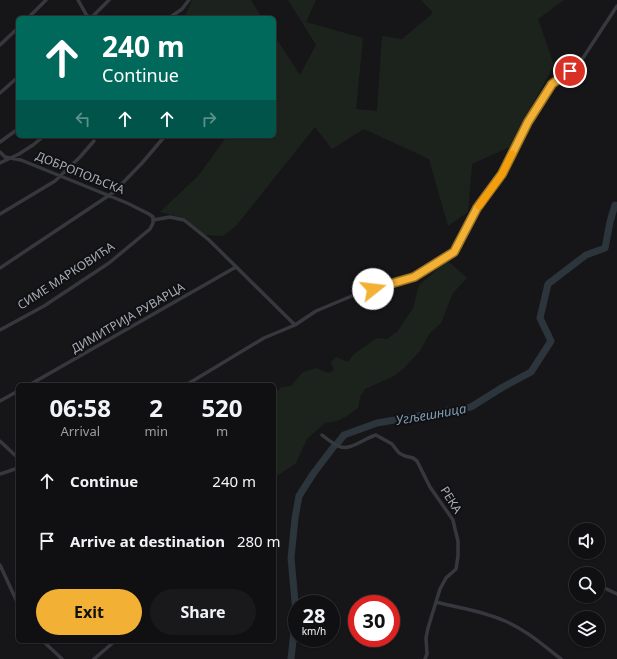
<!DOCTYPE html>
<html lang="en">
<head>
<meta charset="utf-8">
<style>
	body { margin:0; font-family:"Noto Sans",sans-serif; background:#19191b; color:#f1f3f6; height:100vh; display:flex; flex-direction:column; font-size:15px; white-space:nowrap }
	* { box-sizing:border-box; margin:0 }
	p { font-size:13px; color:#9c9d9f }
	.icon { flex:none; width:22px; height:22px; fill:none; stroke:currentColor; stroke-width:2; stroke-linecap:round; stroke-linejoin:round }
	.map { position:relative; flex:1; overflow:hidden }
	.details { position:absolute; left:16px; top:383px; width:260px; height:260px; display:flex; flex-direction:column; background:#101012; border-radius:6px; box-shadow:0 1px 3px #0004,0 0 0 1px #303032 }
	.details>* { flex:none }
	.hud { position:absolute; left:16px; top:16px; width:260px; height:122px; border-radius:6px; box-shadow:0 1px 3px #0004,0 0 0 1px #303032; background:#00695c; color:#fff; overflow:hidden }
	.fabs { position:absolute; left:569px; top:523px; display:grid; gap:8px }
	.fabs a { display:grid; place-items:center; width:36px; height:36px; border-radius:50%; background:#101012; box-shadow:0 1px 3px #0004,0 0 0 1px #303032; font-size:20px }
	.speed { position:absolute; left:288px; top:595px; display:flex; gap:8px; font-size:20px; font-weight:700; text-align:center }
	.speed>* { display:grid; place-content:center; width:52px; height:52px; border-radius:50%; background:#101012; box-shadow:0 1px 3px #0004,0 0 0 1px #303032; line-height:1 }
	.speed small { font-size:10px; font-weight:400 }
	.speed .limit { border:6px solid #d22; background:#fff; color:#111 }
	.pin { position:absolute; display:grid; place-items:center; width:34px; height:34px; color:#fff; margin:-17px; border:2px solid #fff; border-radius:50%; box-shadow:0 1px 4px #0007 }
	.me { position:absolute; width:44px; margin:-22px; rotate:74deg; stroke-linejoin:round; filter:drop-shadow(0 0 3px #0008) }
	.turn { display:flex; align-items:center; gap:14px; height:84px; padding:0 20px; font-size:18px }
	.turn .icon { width:52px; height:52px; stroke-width:2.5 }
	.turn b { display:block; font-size:28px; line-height:34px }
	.lanes { display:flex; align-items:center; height:38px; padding:0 20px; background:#0003; justify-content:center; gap:20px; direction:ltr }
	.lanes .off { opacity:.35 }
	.eta { display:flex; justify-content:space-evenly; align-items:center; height:68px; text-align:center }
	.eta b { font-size:24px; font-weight:700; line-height:28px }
	.action { display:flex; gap:8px; margin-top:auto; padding:8px 20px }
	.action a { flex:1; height:46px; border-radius:24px; background:#f2b134; color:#111; font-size:16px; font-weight:700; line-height:46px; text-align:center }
	.action a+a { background:#19191b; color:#f1f3f6 }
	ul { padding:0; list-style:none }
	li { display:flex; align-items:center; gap:12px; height:60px; padding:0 20px }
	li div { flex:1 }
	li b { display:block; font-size:15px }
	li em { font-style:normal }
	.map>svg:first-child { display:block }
	.green { fill:#1c231d }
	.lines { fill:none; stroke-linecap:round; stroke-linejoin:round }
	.river { stroke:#2c353c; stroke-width:7 }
	.minor { stroke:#37383d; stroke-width:3.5 }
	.route-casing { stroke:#9d7322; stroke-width:10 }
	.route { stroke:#f2b134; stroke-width:7 }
	.slow { stroke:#f59e0b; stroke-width:7 }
	.labels { text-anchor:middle; stroke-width:4; stroke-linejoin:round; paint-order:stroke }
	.street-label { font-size:12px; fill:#a8adb8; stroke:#111113 }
	.water-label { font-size:13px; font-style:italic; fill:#7f9bb3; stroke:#111113 }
</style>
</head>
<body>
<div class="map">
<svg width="617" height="659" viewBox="0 0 617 659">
	<rect width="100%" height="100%" fill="#161618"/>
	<path class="green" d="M192 0H251L262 18H186L185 16Z
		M288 0H316L306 22 363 38 356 109 377 111 382 36 402 39 433 13 421 0H564L538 19 554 65 528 113 516 144 472 164 468 212 448 226 429 159 364 129 332 149 315 127 236 226 223 236 204 235 184 218 160 212 199 175 227 136H274V35L300 75 316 45Z
		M448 261 467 278 453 293 441 323 429 334 420 351 404 368 394 376 365 389 360 397 358 408 347 416 337 421 325 423 307 439 296 463 274 478V393L282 387 291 386 303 372 316 368 328 373 334 371 331 362 336 357 348 362 354 354 377 338 387 339 397 332 413 308 419 285 430 276 438 268Z"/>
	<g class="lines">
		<path class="river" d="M337 444 344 435 377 423 471 407 503 387 531 372 551 341 540 318 548 284 586 255 605 248 610 222 615 205 617 206
			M291 659 296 613 291 558 295 518 299 496 313 474 335 445"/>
		<path class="minor" d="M78 0 87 16 92 17
			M92 17 109 0
			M28 18 46 0
			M169 18 182 9 189 0
			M0 45 18 28
			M0 93 18 77
			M0 142 18 129
			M0 152 5 157 21 160 127 203 149 214 153 217V223L150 229 109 263 44 306 0 330
			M0 163 19 154 33 145 44 136
			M0 214 55 181 80 157 94 141
			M153 220 170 217 184 220 209 240 295 325
			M0 268 114 192 142 163 165 136
			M29 385 236 267
			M186 385 264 338 295 325 316 311 359 293 414 277 454 252 477 208 502 174 528 122 552 84 579 64 617 6
			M0 401 18 391
			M322 435C327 439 332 443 338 446 350 452 364 438 376 435L392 444 399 453 405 456 413 458 417 461 430 487 453 520 455 529 458 541V556L456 569 446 578 440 589 428 628 426 638 427 654 425 659
			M0 441 18 458
			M0 474 18 468
			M0 565 18 604
			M598 585 617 594
			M436 602C459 608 484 611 505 621 526 630 543 645 561 659
			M43 641 62 659
			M94 659 115 641"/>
	</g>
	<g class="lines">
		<defs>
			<path id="route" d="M373 289 414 277 454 252 477 208 502 174 528 122 552 84 570 71"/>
		</defs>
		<use href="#route" class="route-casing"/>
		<use href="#route" class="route"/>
		<path class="slow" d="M479 206 502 174 512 154"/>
	</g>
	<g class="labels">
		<g class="street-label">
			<text transform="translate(80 173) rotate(22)" y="4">ДОБРОПОЉСКА</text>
			<text transform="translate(66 276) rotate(-33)" y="4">СИМЕ МАРКОВИЋА</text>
			<text transform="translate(128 318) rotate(-30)" y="4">ДИМИТРИЈА РУВАРЦА</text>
			<text transform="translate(451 500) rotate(58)" y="4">РЕКА</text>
		</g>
		<g class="water-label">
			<text transform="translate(431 414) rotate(-10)" y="5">Угљешница</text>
		</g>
	</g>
</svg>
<div class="fabs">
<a><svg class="icon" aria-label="sound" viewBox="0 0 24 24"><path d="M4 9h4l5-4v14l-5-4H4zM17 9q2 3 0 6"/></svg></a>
<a><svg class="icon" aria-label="search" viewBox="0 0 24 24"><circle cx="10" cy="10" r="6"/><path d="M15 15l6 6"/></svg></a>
<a><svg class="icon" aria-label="layers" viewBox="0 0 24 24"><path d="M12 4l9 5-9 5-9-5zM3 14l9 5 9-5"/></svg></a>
</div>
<div class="speed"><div>28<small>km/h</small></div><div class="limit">30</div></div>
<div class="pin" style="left:570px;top:71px;background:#d93025"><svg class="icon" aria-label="arrive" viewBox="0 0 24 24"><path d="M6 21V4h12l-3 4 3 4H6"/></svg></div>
<svg class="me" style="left:373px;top:289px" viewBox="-20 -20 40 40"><circle r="19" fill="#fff"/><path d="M0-13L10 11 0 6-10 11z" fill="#f2b134"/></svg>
<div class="hud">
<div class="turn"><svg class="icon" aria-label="ahead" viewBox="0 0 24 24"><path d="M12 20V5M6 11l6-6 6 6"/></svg><div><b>240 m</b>Continue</div></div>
<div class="lanes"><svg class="icon off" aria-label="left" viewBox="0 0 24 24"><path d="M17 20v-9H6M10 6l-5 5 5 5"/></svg><svg class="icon" aria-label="ahead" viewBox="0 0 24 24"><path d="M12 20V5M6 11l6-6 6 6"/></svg><svg class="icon" aria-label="ahead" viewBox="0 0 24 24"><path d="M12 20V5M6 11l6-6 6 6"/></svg><svg class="icon off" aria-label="right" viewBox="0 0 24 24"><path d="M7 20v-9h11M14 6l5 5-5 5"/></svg></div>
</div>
<section class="details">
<div class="eta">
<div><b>06:58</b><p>Arrival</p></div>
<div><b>2</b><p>min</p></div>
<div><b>520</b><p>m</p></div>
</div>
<ul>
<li><svg class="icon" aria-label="ahead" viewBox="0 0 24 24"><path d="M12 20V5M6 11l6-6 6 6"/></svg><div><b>Continue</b></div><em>240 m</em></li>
<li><svg class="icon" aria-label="arrive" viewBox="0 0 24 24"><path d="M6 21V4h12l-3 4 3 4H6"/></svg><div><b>Arrive at destination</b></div><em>280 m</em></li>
</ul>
<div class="action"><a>Exit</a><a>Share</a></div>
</section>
</div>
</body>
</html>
